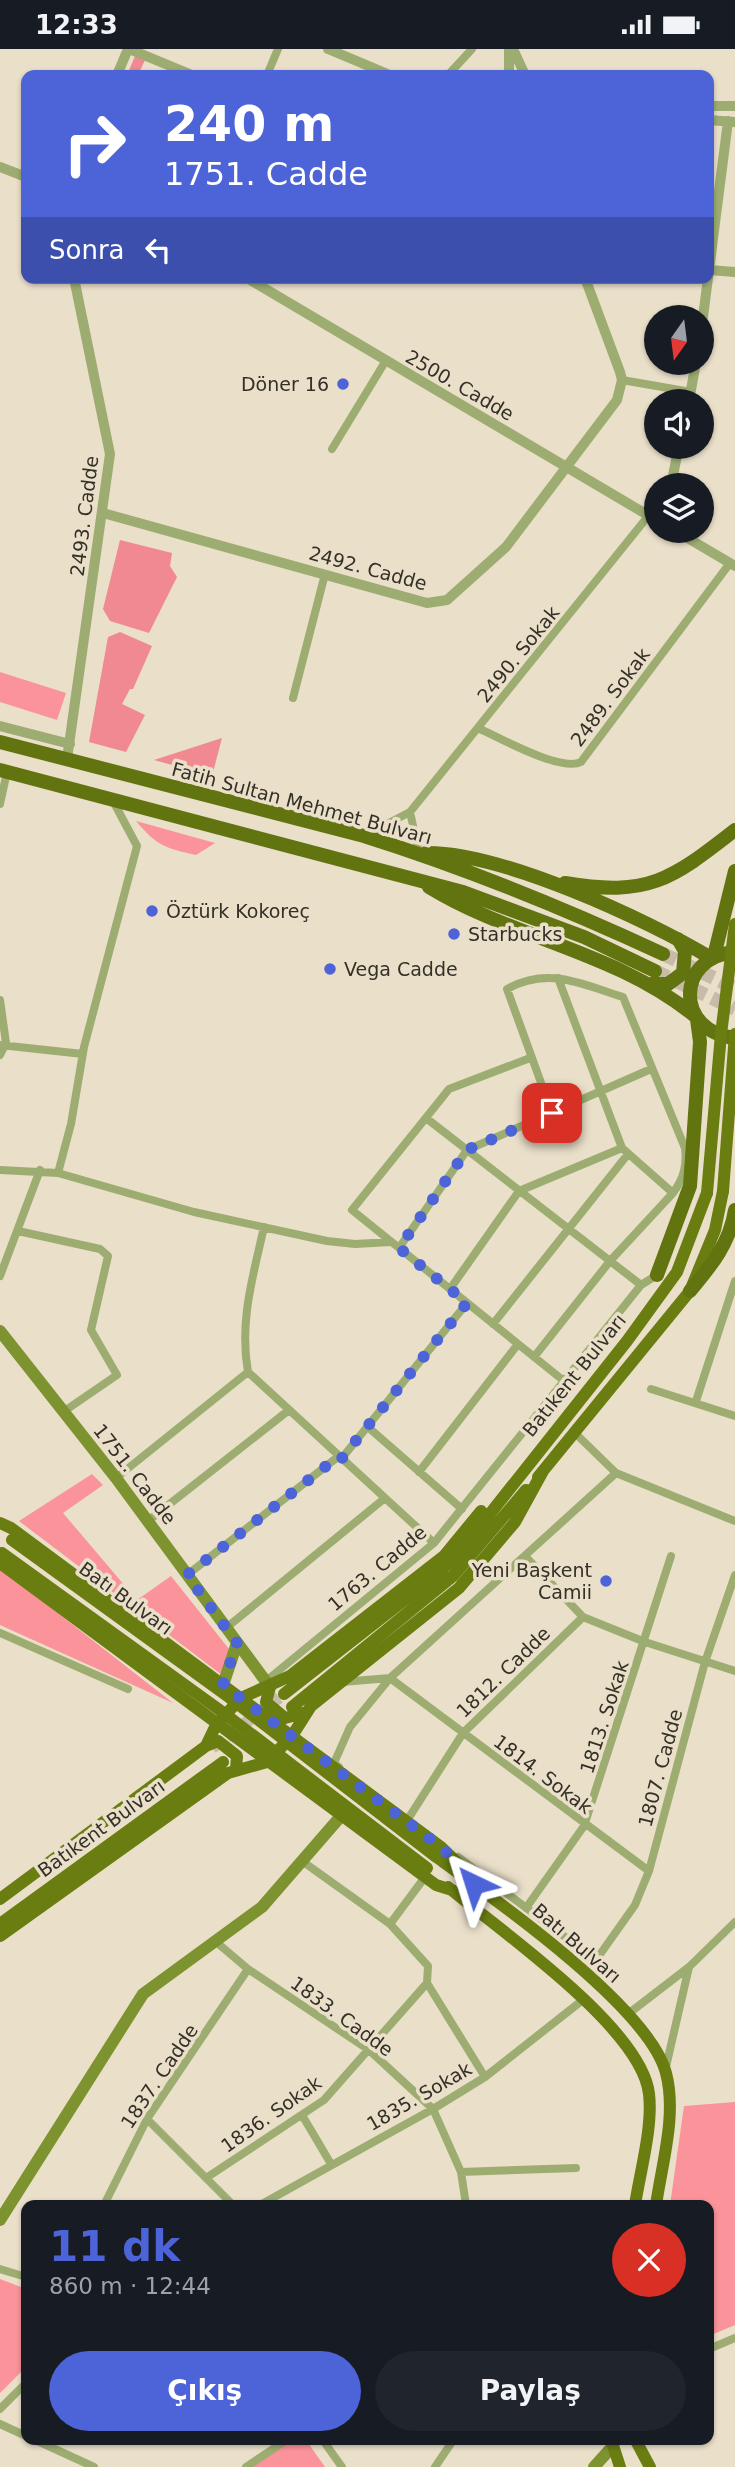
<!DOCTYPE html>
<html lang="tr">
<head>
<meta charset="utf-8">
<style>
	body { margin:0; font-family:"DejaVu Sans",sans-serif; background:#20242c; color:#f1f3f6; height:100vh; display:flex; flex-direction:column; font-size:26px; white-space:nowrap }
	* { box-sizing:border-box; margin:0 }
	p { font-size:23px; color:#9ea1a6 }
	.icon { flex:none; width:38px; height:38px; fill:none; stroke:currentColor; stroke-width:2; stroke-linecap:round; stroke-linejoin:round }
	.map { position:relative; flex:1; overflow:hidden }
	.drawer { position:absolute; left:21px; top:2151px; width:693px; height:245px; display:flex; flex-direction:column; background:#171b24; border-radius:14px; box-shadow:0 2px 5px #0004 }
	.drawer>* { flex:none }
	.banner { position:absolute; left:21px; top:21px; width:693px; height:214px; border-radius:14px; box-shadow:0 2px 5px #0004; background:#4d63d8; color:#fff; overflow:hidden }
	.needle { width:46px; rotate:194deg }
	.controls { position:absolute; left:644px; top:256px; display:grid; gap:14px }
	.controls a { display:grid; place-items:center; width:70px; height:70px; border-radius:50%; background:#171b24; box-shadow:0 2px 5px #0004; font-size:35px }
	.pin { position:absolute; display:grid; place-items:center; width:60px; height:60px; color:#fff; margin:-30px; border-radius:14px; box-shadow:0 4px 10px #0006 }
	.me { position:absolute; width:77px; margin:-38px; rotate:319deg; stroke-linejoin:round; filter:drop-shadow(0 0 5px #0008) }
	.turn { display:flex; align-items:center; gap:24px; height:147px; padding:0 28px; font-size:32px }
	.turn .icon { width:91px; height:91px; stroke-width:2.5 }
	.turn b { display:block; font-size:49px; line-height:60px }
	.then { display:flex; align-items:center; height:66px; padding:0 28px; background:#0003; gap:14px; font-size:26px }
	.round { display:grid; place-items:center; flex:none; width:74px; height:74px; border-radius:37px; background:#20242c }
	.head { display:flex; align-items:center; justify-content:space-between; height:119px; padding:0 28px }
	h1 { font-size:42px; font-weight:700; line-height:52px; color:#4d63d8 }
	.primary-button { display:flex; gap:14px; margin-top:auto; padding:14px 28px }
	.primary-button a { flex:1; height:80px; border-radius:42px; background:#4d63d8; color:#fff; font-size:28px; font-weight:700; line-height:80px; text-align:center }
	.primary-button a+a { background:#20242c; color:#f1f3f6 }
	.status { display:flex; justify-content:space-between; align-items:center; height:49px; padding:0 35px; background:#171b24; direction:ltr }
	.status svg { height:19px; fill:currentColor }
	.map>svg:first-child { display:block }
	.green { fill:#fb939a }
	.forest { fill:#f08990 }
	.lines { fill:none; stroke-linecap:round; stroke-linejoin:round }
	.primary-tunnel { stroke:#c6bca9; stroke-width:12; stroke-dasharray:12 6; stroke-linecap:butt }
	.trunk-tunnel { stroke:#c6bca9; stroke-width:14; stroke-dasharray:14 7; stroke-linecap:butt }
	.minor { stroke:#9dad71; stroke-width:8 }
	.tertiary { stroke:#9dad71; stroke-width:10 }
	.secondary { stroke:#7d932f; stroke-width:12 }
	.primary { stroke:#697d11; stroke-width:12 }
	.trunk { stroke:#617410; stroke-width:14 }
	.primary-bridge { stroke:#697d11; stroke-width:12 }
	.route { stroke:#4d63d8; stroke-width:12; stroke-dasharray:0 21.6 }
	.poi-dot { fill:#4d63d8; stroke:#eadfc9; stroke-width:2.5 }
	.labels { text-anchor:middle; stroke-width:7; stroke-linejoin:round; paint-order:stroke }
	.poi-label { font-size:19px; fill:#343028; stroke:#eadfc9; text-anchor:start }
	.street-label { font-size:19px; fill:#343028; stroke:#eadfc9 }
</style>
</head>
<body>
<div class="status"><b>12:33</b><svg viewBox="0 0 49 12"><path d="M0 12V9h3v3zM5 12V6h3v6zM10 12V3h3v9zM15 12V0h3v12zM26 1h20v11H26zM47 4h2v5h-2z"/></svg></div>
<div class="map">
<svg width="735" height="2418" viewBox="0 0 735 2418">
	<rect width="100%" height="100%" fill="#eadfc9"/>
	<path class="green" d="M0 623 66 644 57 671 0 653Z
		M136 772 215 794 196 806C165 799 157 797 136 772Z
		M92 1425 103 1436 63 1464 137 1551 171 1527 229 1600 222 1626 19 1472Z
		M0 1519 173 1654 0 1576Z
		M735 2053V2276L709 2287V2156H670L684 2057Z
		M0 2230 26 2240V2318L0 2344Z
		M289 2390 306 2391 325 2418H248Z"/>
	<path class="forest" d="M135 7 145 11 138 26H127Z
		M120 491 172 504 170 517 177 528 149 584 110 572 103 560Z
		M120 583 152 597 133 640H130L122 655 145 666 126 703 89 693 108 588Z
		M222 689 212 727 154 711Z"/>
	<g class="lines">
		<path class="primary-tunnel" d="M212 1699 284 1645"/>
		<path class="trunk-tunnel" d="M663 905 735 939
			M655 922 735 960"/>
		<path class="minor" d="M267 26 278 0
			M448 26 472 0
			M622 331 691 343
			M332 400 385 313
			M293 649 325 525
			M480 680C500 689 561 723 581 713L730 514
			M0 755 7 723
			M410 763 419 804
			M364 787 410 763 649 466
			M558 929 622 1099 673 1144
			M0 951 6 994 0 1006
			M0 996 83 1005
			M530 1009 449 1040 352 1161 564 1332
			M426 1069 641 1236
			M0 1121 58 1124 194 1163 327 1192 355 1195 391 1193
			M58 1124 71 1075 84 998 137 797 112 750
			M18 1182 100 1200 108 1207 91 1281 117 1326 63 1363
			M399 1199 467 1101 651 1020
			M0 1227 40 1121
			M450 1240 519 1142 622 1099
			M493 1275 628 1105
			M534 1308 610 1212 673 1144C684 1129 687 1116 685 1099L623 948C581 935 548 917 507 940L552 1064
			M248 1323 434 1494
			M248 1323C239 1273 253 1227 264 1178
			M651 1340 735 1367
			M696 1352 735 1232
			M369 1379 462 1460
			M575 1384 616 1424 735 1472
			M342 1409 467 1254
			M419 1423 518 1295
			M116 1429 248 1323
			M148 1472 289 1361
			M525 1507 583 1568
			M187 1526 339 1407
			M226 1579 385 1449
			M0 1584 128 1640
			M266 1632 434 1494 641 1236 657 1226
			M342 1633 390 1629 649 1822
			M339 1718 334 1714 350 1678 390 1629 616 1424
			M408 1770 463 1684 583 1568 645 1593 735 1622
			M458 1808 596 1911 635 1856 649 1822 705 1613 735 1526
			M526 1859 584 1777 671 1507
			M390 1875 425 1828
			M215 1892 248 1920 369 2001 433 2060 461 2123 466 2156
			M427 1934 485 2028
			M628 1965 689 1918
			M665 2022 689 1918 735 1873
			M302 2066 331 2115
			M147 2070 233 2156
			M461 2123 576 2119
			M206 2129 324 2051 427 1934 428 1917 390 1875 302 1812
			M104 2156 147 2070 248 1920
			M260 2156 433 2060 485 2028 584 1950
			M0 2220 26 2228
			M709 2300 735 2289
			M0 2360 26 2334
			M0 2375 26 2387
			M33 2390 94 2418
			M322 2390 342 2418
			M246 2418 288 2390
			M435 2418 454 2390"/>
		<path class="tertiary" d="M129 0 192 26
			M328 0 390 26
			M513 0 525 26
			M117 26 128 0
			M509 26V0
			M709 57H735
			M709 71 735 73
			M0 118 26 128
			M709 221 735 223
			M247 229 656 471
			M702 276 728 72
			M689 352 696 313
			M671 436 679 397
			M103 464 427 554 447 551 506 498 617 351 622 331 620 323 585 229
			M674 481 735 517
			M0 677 70 695
			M67 710 110 405 74 229"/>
		<path class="secondary" d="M0 1282 116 1429 270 1638
			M223 1636 237 1594
			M0 2171 143 1945 262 1858 341 1767
			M594 2418 612 2398"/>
		<path class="primary" d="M538 1428 690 1242 715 1181 723 1142
			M0 1474 11 1479 441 1798 473 1829 474 1835
			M0 1514 436 1836 452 1841
			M270 1638 266 1653 285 1669 307 1663
			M284 1645 440 1523 466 1495 627 1292 677 1223 707 1144
			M292 1658 453 1527 526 1441
			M206 1697 216 1676 241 1649 290 1627 444 1507 481 1462
			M435 1807C492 1848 649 1958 666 2024 677 2066 662 2114 656 2156
			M448 1838C499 1881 642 1979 649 2045 653 2078 640 2123 635 2156
			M0 1850 206 1697 218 1692 237 1707 236 1721
			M0 1875 223 1713
			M0 1887 228 1724 267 1713 292 1687 311 1657 459 1539 515 1473 543 1422
			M611 2390 620 2418
			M635 2390 650 2418"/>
		<path class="trunk" d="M0 693 364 787C466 819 566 860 663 905
			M0 721 463 843 584 888 655 922
			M426 804C501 803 646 870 711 909
			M565 834C648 848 671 831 735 781
			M429 838C514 890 615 902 695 967
			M735 903C675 908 675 983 735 989
			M714 907 735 822
			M651 935H668L683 924 685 902 678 890
			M657 1226 690 1137 700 993 697 970
			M690 1242C711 1217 730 1194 735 1161"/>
		<path class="primary-bridge" d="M723 1142 735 985
			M707 1144 721 985 735 875
			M12 1491 230 1649 435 1807
			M2 1504 221 1662 427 1819"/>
	</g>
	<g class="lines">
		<path class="route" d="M474 1835 473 1829 441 1798 223 1636 237 1594 187 1526 339 1407 342 1409 467 1254 399 1199 467 1101 552 1064"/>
	</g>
	<g class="poi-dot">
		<circle cx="343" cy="335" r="7"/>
		<circle cx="152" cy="862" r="7"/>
		<circle cx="454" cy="885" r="7"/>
		<circle cx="330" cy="920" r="7"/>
		<circle cx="606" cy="1532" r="7"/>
	</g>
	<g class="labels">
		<g class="poi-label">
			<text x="329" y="342" text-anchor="end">Döner 16</text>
			<text x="166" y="869">Öztürk Kokoreç</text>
			<text x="468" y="892">Starbucks</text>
			<text x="344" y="927">Vega Cadde</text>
			<text x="592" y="1528" text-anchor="end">Yeni Başkent<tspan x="592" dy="22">Camii</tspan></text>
		</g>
		<g class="street-label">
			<text transform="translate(460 336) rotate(30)" y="7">2500. Cadde</text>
			<text transform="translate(84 467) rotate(-83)" y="7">2493. Cadde</text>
			<text transform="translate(368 519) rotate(15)" y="7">2492. Cadde</text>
			<text transform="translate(518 605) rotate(-51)" y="7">2490. Sokak</text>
			<text transform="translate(610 648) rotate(-53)" y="7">2489. Sokak</text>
			<text transform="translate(302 754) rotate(15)" y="7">Fatih Sultan Mehmet Bulvarı</text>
			<text transform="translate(574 1326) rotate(-51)" y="7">Batıkent Bulvarı</text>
			<text transform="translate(135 1425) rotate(52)" y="7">1751. Cadde</text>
			<text transform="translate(377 1519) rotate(-40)" y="7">1763. Cadde</text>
			<text transform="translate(126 1549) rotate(36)" y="7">Batı Bulvarı</text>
			<text transform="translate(503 1623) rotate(-44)" y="7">1812. Cadde</text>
			<text transform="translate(604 1668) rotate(-72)" y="7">1813. Sokak</text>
			<text transform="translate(660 1719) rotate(-75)" y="7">1807. Cadde</text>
			<text transform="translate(543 1725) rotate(37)" y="7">1814. Sokak</text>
			<text transform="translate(101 1779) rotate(-36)" y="7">Batıkent Bulvarı</text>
			<text transform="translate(577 1894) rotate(41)" y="7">Batı Bulvarı</text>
			<text transform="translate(342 1967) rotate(36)" y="7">1833. Cadde</text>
			<text transform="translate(159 2027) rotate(-56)" y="7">1837. Cadde</text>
			<text transform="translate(419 2047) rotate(-30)" y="7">1835. Sokak</text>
			<text transform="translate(271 2065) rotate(-35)" y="7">1836. Sokak</text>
		</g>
	</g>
</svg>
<div class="controls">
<a><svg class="needle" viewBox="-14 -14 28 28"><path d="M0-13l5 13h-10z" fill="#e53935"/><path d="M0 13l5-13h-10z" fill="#9ea1a6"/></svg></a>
<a><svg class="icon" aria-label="sound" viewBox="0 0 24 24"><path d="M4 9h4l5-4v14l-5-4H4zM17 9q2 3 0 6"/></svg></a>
<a><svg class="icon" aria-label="layers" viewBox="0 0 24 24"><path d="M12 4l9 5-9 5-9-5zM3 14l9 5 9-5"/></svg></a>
</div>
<div class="pin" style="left:552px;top:1064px;background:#d93025"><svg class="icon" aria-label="arrive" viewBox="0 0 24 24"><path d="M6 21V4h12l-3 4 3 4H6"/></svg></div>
<svg class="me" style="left:474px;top:1835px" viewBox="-20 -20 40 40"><path d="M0-17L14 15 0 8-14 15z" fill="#4d63d8" stroke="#fff" stroke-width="4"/></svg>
<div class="banner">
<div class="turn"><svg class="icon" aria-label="right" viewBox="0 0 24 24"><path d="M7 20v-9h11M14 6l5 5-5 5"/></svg><div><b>240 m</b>1751. Cadde</div></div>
<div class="then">Sonra<svg class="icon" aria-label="left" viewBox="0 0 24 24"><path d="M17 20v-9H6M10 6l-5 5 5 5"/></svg></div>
</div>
<section class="drawer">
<div class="head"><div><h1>11 dk</h1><p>860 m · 12:44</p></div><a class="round" style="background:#d93025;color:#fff"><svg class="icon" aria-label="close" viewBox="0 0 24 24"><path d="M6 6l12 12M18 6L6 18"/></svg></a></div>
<div class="primary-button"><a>Çıkış</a><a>Paylaş</a></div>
</section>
</div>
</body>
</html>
